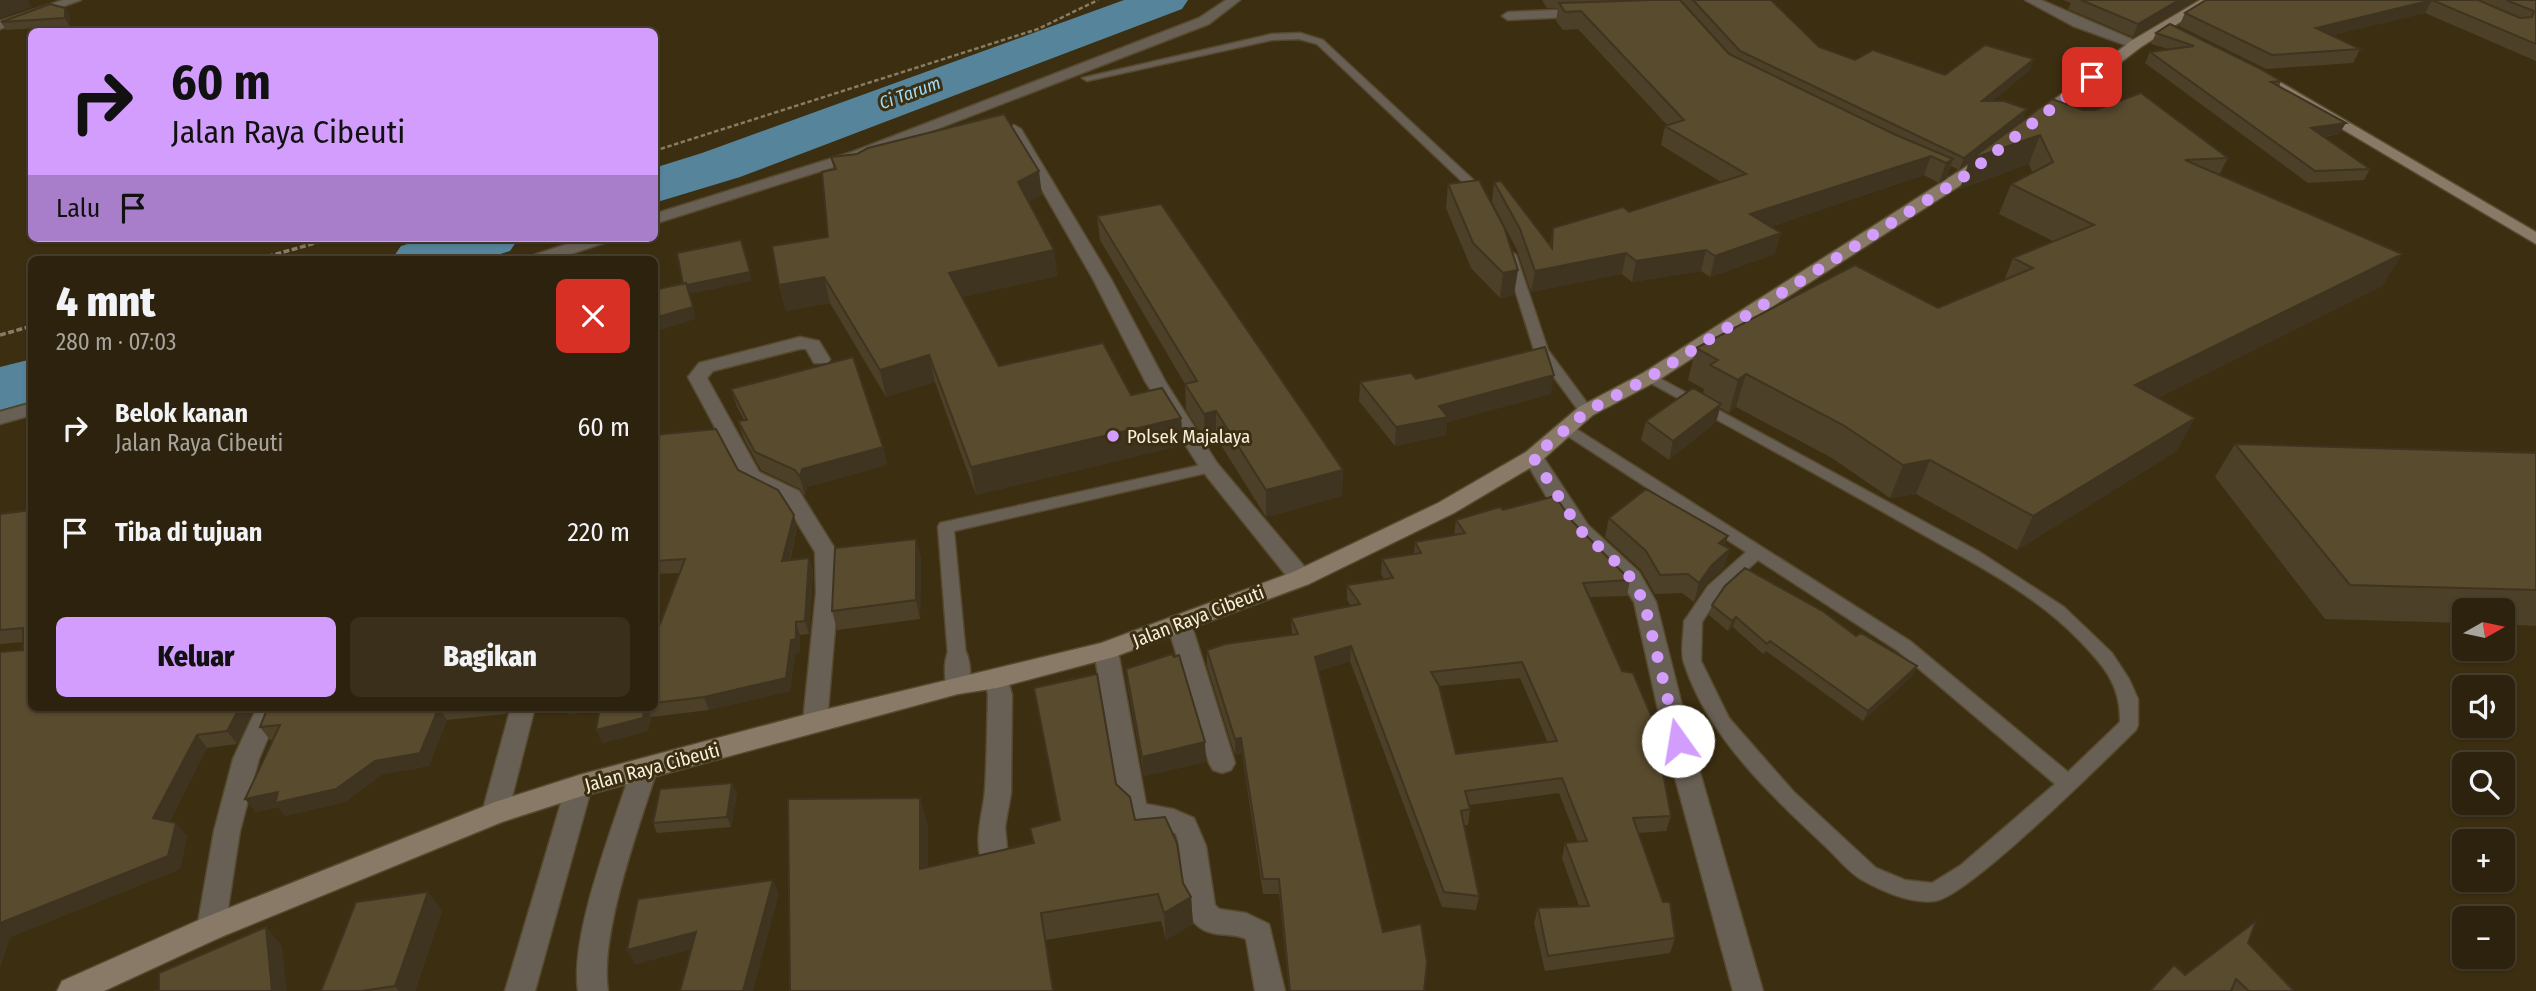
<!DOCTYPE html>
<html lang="id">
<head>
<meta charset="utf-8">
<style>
	body { margin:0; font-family:"Fira Sans Condensed",sans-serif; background:#392f1b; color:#f1f3f6; height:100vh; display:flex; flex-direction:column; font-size:26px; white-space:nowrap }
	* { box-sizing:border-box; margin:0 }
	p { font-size:23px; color:#a7a49d }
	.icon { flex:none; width:38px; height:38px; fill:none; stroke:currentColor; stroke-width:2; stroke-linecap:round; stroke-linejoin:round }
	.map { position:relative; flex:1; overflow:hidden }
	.details { position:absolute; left:28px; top:256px; width:630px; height:455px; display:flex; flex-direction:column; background:#2d220d; border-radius:10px; box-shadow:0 2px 5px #0004,0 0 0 2px #483f2e }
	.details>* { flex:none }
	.banner { position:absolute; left:28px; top:28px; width:630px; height:214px; border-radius:10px; box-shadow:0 2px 5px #0004,0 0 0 2px #483f2e; background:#d29dfd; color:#111; overflow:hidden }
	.needle { width:46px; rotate:81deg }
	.tools { position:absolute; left:2452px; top:598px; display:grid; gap:14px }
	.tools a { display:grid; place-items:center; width:63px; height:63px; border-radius:10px; background:#2d220d; box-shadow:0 2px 5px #0004,0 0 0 2px #483f2e; font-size:35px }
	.pin { position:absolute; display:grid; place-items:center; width:60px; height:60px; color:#fff; margin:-30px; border-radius:14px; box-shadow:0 4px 10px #0006 }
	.me { position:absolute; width:77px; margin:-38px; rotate:347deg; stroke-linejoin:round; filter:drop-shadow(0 0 5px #0008) }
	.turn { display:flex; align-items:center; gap:24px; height:147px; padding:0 28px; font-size:32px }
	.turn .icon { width:91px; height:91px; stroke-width:2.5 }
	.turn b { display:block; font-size:49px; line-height:60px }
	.then { display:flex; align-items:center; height:66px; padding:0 28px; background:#0003; gap:14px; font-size:26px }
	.round { display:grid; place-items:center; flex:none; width:74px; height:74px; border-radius:10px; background:#392f1b }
	.headline { display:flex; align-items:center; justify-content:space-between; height:119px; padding:0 28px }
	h1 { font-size:42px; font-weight:800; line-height:52px }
	.action { display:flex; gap:14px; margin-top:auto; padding:14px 28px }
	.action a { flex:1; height:80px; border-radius:10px; background:#d29dfd; color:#111; font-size:28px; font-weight:800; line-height:80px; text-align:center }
	.action a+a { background:#392f1b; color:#f1f3f6 }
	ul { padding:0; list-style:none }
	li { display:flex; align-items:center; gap:21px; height:105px; padding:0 28px }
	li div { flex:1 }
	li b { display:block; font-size:26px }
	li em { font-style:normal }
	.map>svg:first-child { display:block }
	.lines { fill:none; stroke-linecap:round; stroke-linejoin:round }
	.river { fill:#56849b; fill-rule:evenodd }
	.lane-casing { stroke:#56492e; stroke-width:3 }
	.street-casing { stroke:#56492e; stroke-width:3 }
	.secondary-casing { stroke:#56492e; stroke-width:3 }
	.path-far1 { stroke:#877c64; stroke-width:2.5; stroke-dasharray:4.5 2.5; stroke-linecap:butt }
	.path { stroke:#877c64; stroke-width:3.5; stroke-dasharray:6 2.5; stroke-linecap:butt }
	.lane { fill:#696055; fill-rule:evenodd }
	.street { fill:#696055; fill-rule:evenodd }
	.secondary { fill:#897a68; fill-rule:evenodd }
	.wall { fill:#4d4028; fill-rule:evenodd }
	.shaded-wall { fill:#3e3420 }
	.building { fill:#594b2e; stroke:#3e3420; stroke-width:2; fill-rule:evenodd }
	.route { stroke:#d29dfd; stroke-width:12; stroke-dasharray:0 21.6 }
	.poi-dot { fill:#d29dfd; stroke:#3c2e11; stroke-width:2.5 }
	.labels { text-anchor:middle; stroke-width:6; stroke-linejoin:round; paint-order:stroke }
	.far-water-label { font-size:18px; font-style:italic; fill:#9fdbf8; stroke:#3c2e11 }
	.poi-label { font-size:19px; fill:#f8f0df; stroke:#3c2e11; text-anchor:start }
	.street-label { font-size:19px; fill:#f8f0df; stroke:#3c2e11 }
</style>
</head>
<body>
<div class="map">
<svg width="2536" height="991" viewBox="0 0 2536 991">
	<rect width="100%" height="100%" fill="#3c2e11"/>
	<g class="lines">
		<path class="river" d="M1124 0H1188L1182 9 740 177 654 203V168L702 153Z
			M427 238H519L510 251 484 259H392L401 246Z
			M32 359V401L0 410V367Z"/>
		<defs>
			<path id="lane" d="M1300 33 1323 40 1481 187 1487 197 1485 200H1477L1472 191 1317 44 1299 39 1272 40 1087 81 1082 78 1272 34Z
				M1510 251 1516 255 1548 350 1593 411 1591 414H1581L1534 350 1504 255Z
				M1650 373 1978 551 2064 607 2112 653 2129 679 2138 699V725L2136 730C2105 760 1968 897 1935 901 1911 904 1884 892 1864 881 1850 874 1837 857 1825 846 1770 794 1708 737 1684 663 1680 651 1684 634 1684 621L1687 617 1708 586 1746 552 1560 431 1558 428 1560 425H1570L1910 641 2068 772 2120 722C2121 685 2104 666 2079 640 2034 593 1971 562 1915 530 1826 479 1735 430 1645 380L1643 377ZM1758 560 1898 651 2055 784 1961 865 1932 883 1905 880 1876 868 1793 791 1729 718 1701 661 1702 622 1720 594Z
				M1210 463 1218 468 1215 471 954 531 966 656 963 661H951L948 656 938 527 940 523Z"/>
			<path id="street" d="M63 0H81L0 29V21Z
				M1226 0H1240L1209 24 862 158 654 224V214L852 152 1199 18Z
				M2025 0H2041L2143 44 2136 48 2131 47 2073 26Z
				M1584 9 1590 13 1588 16 1508 20 1502 16 1508 12Z
				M1014 125 1021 129 1111 279 1165 381 1217 463 1309 572 1312 578 1309 584 1301 586 1293 584 1200 468 1145 381 1093 279 1007 129Z
				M585 238H609L607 242 556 259H532L534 255Z
				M800 337 819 341 830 359 828 363H814L806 349H800L713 371 707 378 759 472 799 491 837 552 838 593 827 722 824 729 815 732 806 729 803 722 816 593 815 552 784 501 744 481 688 377 699 363Z
				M32 403V415L0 424V412Z
				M1533 451 1540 452 1588 525 1639 572 1656 602 1691 741 1763 991H1733L1665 741 1634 602C1616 572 1593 560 1572 535 1553 512 1539 482 1523 457L1526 452Z
				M1179 615 1187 617 1191 623 1235 763 1231 770 1222 773 1213 770 1209 763 1167 623 1171 617Z
				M1106 642 1114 645 1118 651 1146 804 1173 809 1194 818 1206 846 1215 905 1219 909 1246 913 1269 924 1285 991H1255L1246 939C1232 932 1213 938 1199 927 1177 911 1185 859 1176 834 1158 822 1133 834 1121 810L1094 651 1098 645Z
				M957 647 965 650C971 661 972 681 967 692L958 694 949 692C944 681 943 661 949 650Z
				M997 670 1006 673 1012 695 1011 793 1005 827 1008 858 1004 866 994 870 984 866C972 842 983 815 985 790 987 758 987 727 988 695L985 679 988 673Z
				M257 707H281L259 759 240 831 225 928 221 937 211 941 201 937 197 928 214 831 233 759Z
				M511 707H535L508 813 504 821 495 824 486 821 482 813Z
				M644 760 653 763 657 770C639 827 599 934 608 991H578C570 934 613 827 631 770L635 763Z
				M579 775 588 779 592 786 535 991H505L566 786 570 779Z"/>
			<path id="secondary" d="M2200 0H2215L2141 47 2044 121H2034L2032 118 2034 115 2131 41Z
				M2256 68 2536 232V244L2251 75 2249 72Z
				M1986 154 1994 159 1967 181 1657 381 1593 415 1540 462 1454 513 1309 584 1114 657 997 688 958 694 579 797 502 822 221 937 104 991H57L62 981 201 919 495 802 579 775 815 712 1101 643 1293 572 1438 503 1526 452 1579 407 1643 373Z"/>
		</defs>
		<use href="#lane" class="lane-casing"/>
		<use href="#street" class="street-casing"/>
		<use href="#secondary" class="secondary-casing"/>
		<path class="path-far1" d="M654 151 1038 29 1098 0"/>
		<path class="path" d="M259 259 333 238
			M0 335 32 326"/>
		<use href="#lane" class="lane"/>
		<use href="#street" class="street"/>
		<use href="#secondary" class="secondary"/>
	</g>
	<path class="wall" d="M1542 0H1680L1729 54 1731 55 1681 0H1771L1819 47 1855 60 1945 75 2030 70 1992 101 2023 120 2083 110 2228 158 2219 175 2402 254 2382 286 2158 398 2177 451 2017 550 1916 494 1890 498 1832 458 1736 407 1729 413 1720 408 1716 422 1669 460 1641 440 1646 421 1703 394 1704 389 1688 380 1696 348 1938 308 2004 281 2013 258 2053 241 1999 214 2011 184 2032 172 2029 164 1960 189 1969 162 1959 170 1951 166 1946 179 1939 183 1924 175 1770 227 1775 254 1710 277 1701 271 1632 282 1622 274 1531 292 1517 250 1492 202 1494 182 1550 246 1553 228 1629 212 1721 182 1661 145 1665 126 1667 125 1578 29 1563 30 1556 21 1558 8H1547Z
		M2063 0H2195L2133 37 2068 9 2071 3Z
		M2206 0H2536V61L2425 13 2332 35 2360 49 2353 63 2266 69 2179 26 2185 13Z
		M70 15 69 26 6 30 1 22Z
		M2170 24 2281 81 2279 87 2339 134 2324 137 2370 169 2364 180 2308 183 2145 63 2150 52 2168 49 2151 44 2156 33Z
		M831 157 1042 195 1029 202 1054 250 1057 276 962 297 999 366 1131 395 1181 418 1183 445 976 495 935 382 886 397 830 303 786 311 779 285 828 237 834 169Z
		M1479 180 1514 295 1500 298 1471 268 1446 208 1448 184Z
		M1097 216 1343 470 1342 496 1266 517 1216 437 1205 440 1186 410 1185 384 1100 240Z
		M1416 379 1551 394 1447 422 1446 435 1395 446 1359 401 1360 382Z
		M731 389 883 447 887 465 807 487 805 496 800 489 761 470 744 439 738 421 744 420 737 407Z
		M654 435 738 470 797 528 790 561 809 558 813 571 809 634 800 635V652L795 653 790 691 709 710 651 717 648 731 602 743 600 709 569 715 565 707H654V625L660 624 679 573 654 574Z
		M2235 444 2536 453V626L2502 624V611H2464V623L2325 619 2215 477Z
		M1503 510 1573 522 1630 580 1627 596 1589 597 1671 816 1666 831 1638 833 1675 938 1670 953 1545 971 1534 923 1538 908 1579 906 1562 858 1565 843 1578 842 1559 793 1469 805 1470 809 1468 825H1464L1479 896 1476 910 1442 907 1350 661 1319 671 1383 932 1424 991H1289L1279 894H1263L1242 753 1235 755 1207 666V650L1292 635 1291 618 1351 606 1347 600V585L1384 579 1381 574 1382 559 1414 554 1415 542 1454 535 1456 520ZM1520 678 1548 743 1456 754 1439 686Z
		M0 514 256 707 237 744 207 748 169 822 187 836 180 869 10 937 0 967V652L23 650V642L0 644Z
		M1609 518 1725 546 1724 568 1706 584 1694 602 1682 593 1655 594 1641 570 1605 537Z
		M916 539 921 558 920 619 837 630 832 611Z
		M1712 605 1856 636 1917 666 1912 676 1863 721 1766 651 1763 654 1733 627 1728 631 1709 615Z
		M1126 669 1206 762 1144 776 1128 688Z
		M1034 688 1116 784 1135 820 1183 883 1191 897 1193 924 1166 940 1161 921 1046 940 790 991 928 825V867L1033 844 1030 828 1059 820Z
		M268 707H509L506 714 447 720 429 766 383 774 345 802 285 816 278 807 255 812 273 740H270L260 727Z
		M737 793 731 827 657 833 653 823Z
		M428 892 442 911 415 991H321Z
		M2248 943 2294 991H2150L2185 975Z"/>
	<path class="shaded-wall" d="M0 0H28L32 7 0 18Z
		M2179 0H2195L2133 37 2138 24Z
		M2432 0 2425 13 2310 41 2316 28Z
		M65 8 70 15 69 26 65 18Z
		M2034 59 2030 70 1978 112 1982 101Z
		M2027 109 2023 121 2040 135 2029 164 1960 189 1969 162 1959 170 1964 158Z
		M2346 123 2339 134 2305 139 2311 128Z
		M1931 156 1924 175 1745 235 1750 214Z
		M1953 159 1946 179 1939 183 1946 163Z
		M1039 171 1042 195 1022 207 1018 182Z
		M1781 233 1775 254 1710 277 1715 256Z
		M1054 250 1057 276 954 299 949 273Z
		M1706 250 1701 271 1632 282 1636 261Z
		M1626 253 1622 274 1531 292 1535 271Z
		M2402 254 2382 286 2118 418 2135 385Z
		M1518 270 1514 295 1500 298 1503 273Z
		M750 272 752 281 690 294 696 319 654 332V318L684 285Z
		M824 277 830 303 786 311 779 285Z
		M929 355 935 382 886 397 880 370Z
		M1746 374 1736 407 1729 413 1738 380Z
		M1554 375 1551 394 1447 422 1446 435 1395 446 1396 427 1439 406Z
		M1721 404 1716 422 1669 460 1673 441Z
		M1216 411V437L1205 440 1204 414Z
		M1181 418 1183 445 976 495 971 467Z
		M2195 418 2177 451 2017 550 2033 516Z
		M883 447 887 465 807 487 805 496 800 477 802 469Z
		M1930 460 1916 494 1890 498 1903 465Z
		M1343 470 1342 496 1266 517V490Z
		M794 515 797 528 786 574 782 561Z
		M1728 536 1722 555 1719 543Z
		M916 539 921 558 920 619 916 600Z
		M1730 549 1724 568 1706 584 1694 602 1699 583 1712 565Z
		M809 558 813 571 809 634 805 621Z
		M1736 617 1733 627 1728 631 1732 621Z
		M796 622 800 635V652L795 653 790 691 709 710 704 697Z
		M1351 646 1350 661 1315 672V657Z
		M1917 666 1912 676 1863 721 1868 711Z
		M240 707H256L237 744 227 731Z
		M439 707 447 720 429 766 383 774 345 802 285 816 278 807 255 812 245 799Z
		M502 707H509L506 714Z
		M565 707H608L569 715Z
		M645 707H647L651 717 648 731 602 743 596 730Z
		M197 735 207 748 164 831 153 818Z
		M1241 738 1242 753 1235 755V739Z
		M1205 742 1206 762 1144 776 1142 757Z
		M732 783 737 793 731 827 727 817Z
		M920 798 928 825V896L920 869Z
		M176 823 187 836 180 869 10 937 0 967V923Z
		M773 880 779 894 753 991H743Z
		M428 892 442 911 415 991H399L395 986Z
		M1191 897 1193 924 1166 940 1164 913Z
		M1041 913 1046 940 1054 991H1053Z
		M266 927 282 946 287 991H272Z
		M696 932 703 946 635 965 627 950Z"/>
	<path class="building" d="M1650 0H1680L1729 54 1896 135 1953 159 1946 163 1931 156 1750 214 1781 233 1715 256 1706 250 1636 261 1626 253 1535 271 1520 229 1494 182 1501 181 1552 248 1553 228 1623 207 1629 212 1746 174 1665 126 1684 120 1581 11 1565 12 1559 3Z
		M1693 0H1771L1819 47 1855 60 1873 50 1945 75 1985 45 2034 59 1982 101H2004L2027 109 1964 158 1740 51Z
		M2081 0H2179L2138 24Z
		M2206 0H2478L2520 18 2532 17 2534 11 2506 0H2536V44L2432 0 2316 28 2360 49 2272 55 2185 13Z
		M50 4 65 8V18L1 22Z
		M2170 24 2257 67 2281 81 2271 82 2346 123 2311 128 2370 169 2315 171 2150 52 2194 46 2156 33Z
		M2141 93 2228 158 2185 160 2402 254 2135 385 2195 418 2033 516 1930 460 1903 465 1843 425 1746 374 1738 380 1710 365 1718 360 1696 348 1855 265 1938 308 2033 268 2013 258 2094 225 2011 184 2053 162 2040 135 1971 159 2052 99 2083 110H2095Z
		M1004 114 1039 171 1018 182 1054 250 949 273 999 366 1103 343 1131 395 1162 388 1181 418 971 467 929 355 880 370 824 277 779 285 772 246 828 237 822 172 836 169 831 157 857 154 868 148Z
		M1479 180 1504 227 1518 270 1503 273 1473 243 1448 184Z
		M1161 204 1343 470 1266 490 1216 411 1204 414 1185 384 1197 381 1097 216Z
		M741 240 750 272 687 285 686 283 683 284 677 253Z
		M686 283 693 307 654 318V290Z
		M1545 347 1554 375 1439 406 1448 417 1396 427 1360 382 1411 373 1416 379Z
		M853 357 883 447 802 469 800 477 795 470 755 452 738 421 747 420 731 389Z
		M1693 388 1721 404 1673 441 1646 421Z
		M716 429 738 470 778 490 794 515 782 561 809 558 805 621 796 622V639L791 640 786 678 704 697 654 703V625L660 624 685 559 654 561V435Z
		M2235 444 2536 453V590L2350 585Z
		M1646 489 1728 536 1719 543 1730 549 1712 565 1699 583 1688 574 1660 575 1646 551 1609 518Z
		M1555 496 1573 522 1630 580 1583 583 1622 671 1633 673 1653 720 1671 816 1633 818 1663 902H1670L1675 938 1548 956 1538 908 1589 906 1565 843 1587 841 1562 778 1465 791 1470 809 1461 811 1479 896 1444 892 1351 646 1315 657 1383 932 1421 924 1427 962 1424 991H1290L1279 879H1263L1241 738 1235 739 1207 650 1225 644 1298 634 1291 618 1360 604 1347 585 1393 578 1382 559 1421 553 1415 542 1465 533 1456 520 1500 507 1503 510ZM1522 662 1557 741 1456 754 1439 686 1431 672Z
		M32 510V707H240L227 731 197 735 153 818 176 823 168 856 0 923V652L23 650V628L0 630V514Z
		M916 539V600L832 611 835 548Z
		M1745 568 1824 612 1856 636 1861 633 1917 666 1868 711 1770 641 1767 644 1736 617 1732 621 1712 605 1725 586Z
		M1172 654 1174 657 1179 655 1205 742 1142 757 1126 669Z
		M1097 674 1116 784 1130 797 1135 820 1165 817 1177 843 1183 883 1191 897 1164 913 1158 894 1041 913 1053 991H790L788 799 920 798V869L1034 843 1030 828 1060 820 1034 688Z
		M268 707H439L420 753 375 761 336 789 275 803 278 792 245 799 280 725 260 727Z
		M600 707H645L643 718 596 730Z
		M732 783 727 817 653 823 660 789Z
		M773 880 743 991H680L696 932 627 950 638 899Z
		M428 892 395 986 361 991H321L356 902Z
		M2256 921 2248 943 2294 991H2249L2236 979 2231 991H2150L2174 965 2185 975Z
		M266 927 272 991H154L159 990V973Z"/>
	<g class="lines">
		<path class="route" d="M1678 741 1644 602 1631 578 1618 564 1580 530 1533 457 1587 411 1650 377 1962 178 2092 77"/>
	</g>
	<circle class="poi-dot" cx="1113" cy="436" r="7"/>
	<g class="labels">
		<g class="far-water-label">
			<text transform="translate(910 93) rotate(-20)" y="6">Ci Tarum</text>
		</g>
		<g class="poi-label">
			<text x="1127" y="443">Polsek Majalaya</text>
		</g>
		<g class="street-label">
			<text transform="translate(1198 616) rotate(-21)" y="7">Jalan Raya Cibeuti</text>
			<text transform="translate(652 767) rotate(-15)" y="7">Jalan Raya Cibeuti</text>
		</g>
	</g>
</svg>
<div class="tools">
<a><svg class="needle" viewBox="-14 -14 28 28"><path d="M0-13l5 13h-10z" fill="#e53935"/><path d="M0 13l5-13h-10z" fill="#a7a49d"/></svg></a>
<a><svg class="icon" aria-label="sound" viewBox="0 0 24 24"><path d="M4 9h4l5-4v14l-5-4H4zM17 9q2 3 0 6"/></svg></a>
<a><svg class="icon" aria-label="search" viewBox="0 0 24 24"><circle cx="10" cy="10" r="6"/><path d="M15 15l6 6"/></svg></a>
<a>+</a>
<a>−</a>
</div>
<div class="pin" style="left:2092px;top:77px;background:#d93025"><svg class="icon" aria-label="arrive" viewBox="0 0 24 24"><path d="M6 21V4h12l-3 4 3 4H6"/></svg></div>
<svg class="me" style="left:1678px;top:741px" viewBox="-20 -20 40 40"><circle r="19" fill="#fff"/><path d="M0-13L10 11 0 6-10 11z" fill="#d29dfd"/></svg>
<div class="banner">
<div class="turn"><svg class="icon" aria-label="right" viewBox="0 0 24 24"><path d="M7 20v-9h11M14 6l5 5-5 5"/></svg><div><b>60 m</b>Jalan Raya Cibeuti</div></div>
<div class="then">Lalu<svg class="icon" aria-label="arrive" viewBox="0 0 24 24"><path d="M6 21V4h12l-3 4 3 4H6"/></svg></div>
</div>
<section class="details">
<div class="headline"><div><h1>4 mnt</h1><p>280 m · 07:03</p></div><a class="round" style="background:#d93025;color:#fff"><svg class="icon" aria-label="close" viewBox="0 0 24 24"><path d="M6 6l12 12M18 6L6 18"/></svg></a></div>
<ul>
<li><svg class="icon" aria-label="right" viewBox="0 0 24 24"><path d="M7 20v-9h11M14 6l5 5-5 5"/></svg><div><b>Belok kanan</b><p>Jalan Raya Cibeuti</p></div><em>60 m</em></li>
<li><svg class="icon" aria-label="arrive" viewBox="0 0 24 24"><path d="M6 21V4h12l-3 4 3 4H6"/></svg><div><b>Tiba di tujuan</b></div><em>220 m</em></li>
</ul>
<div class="action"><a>Keluar</a><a>Bagikan</a></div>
</section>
</div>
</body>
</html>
